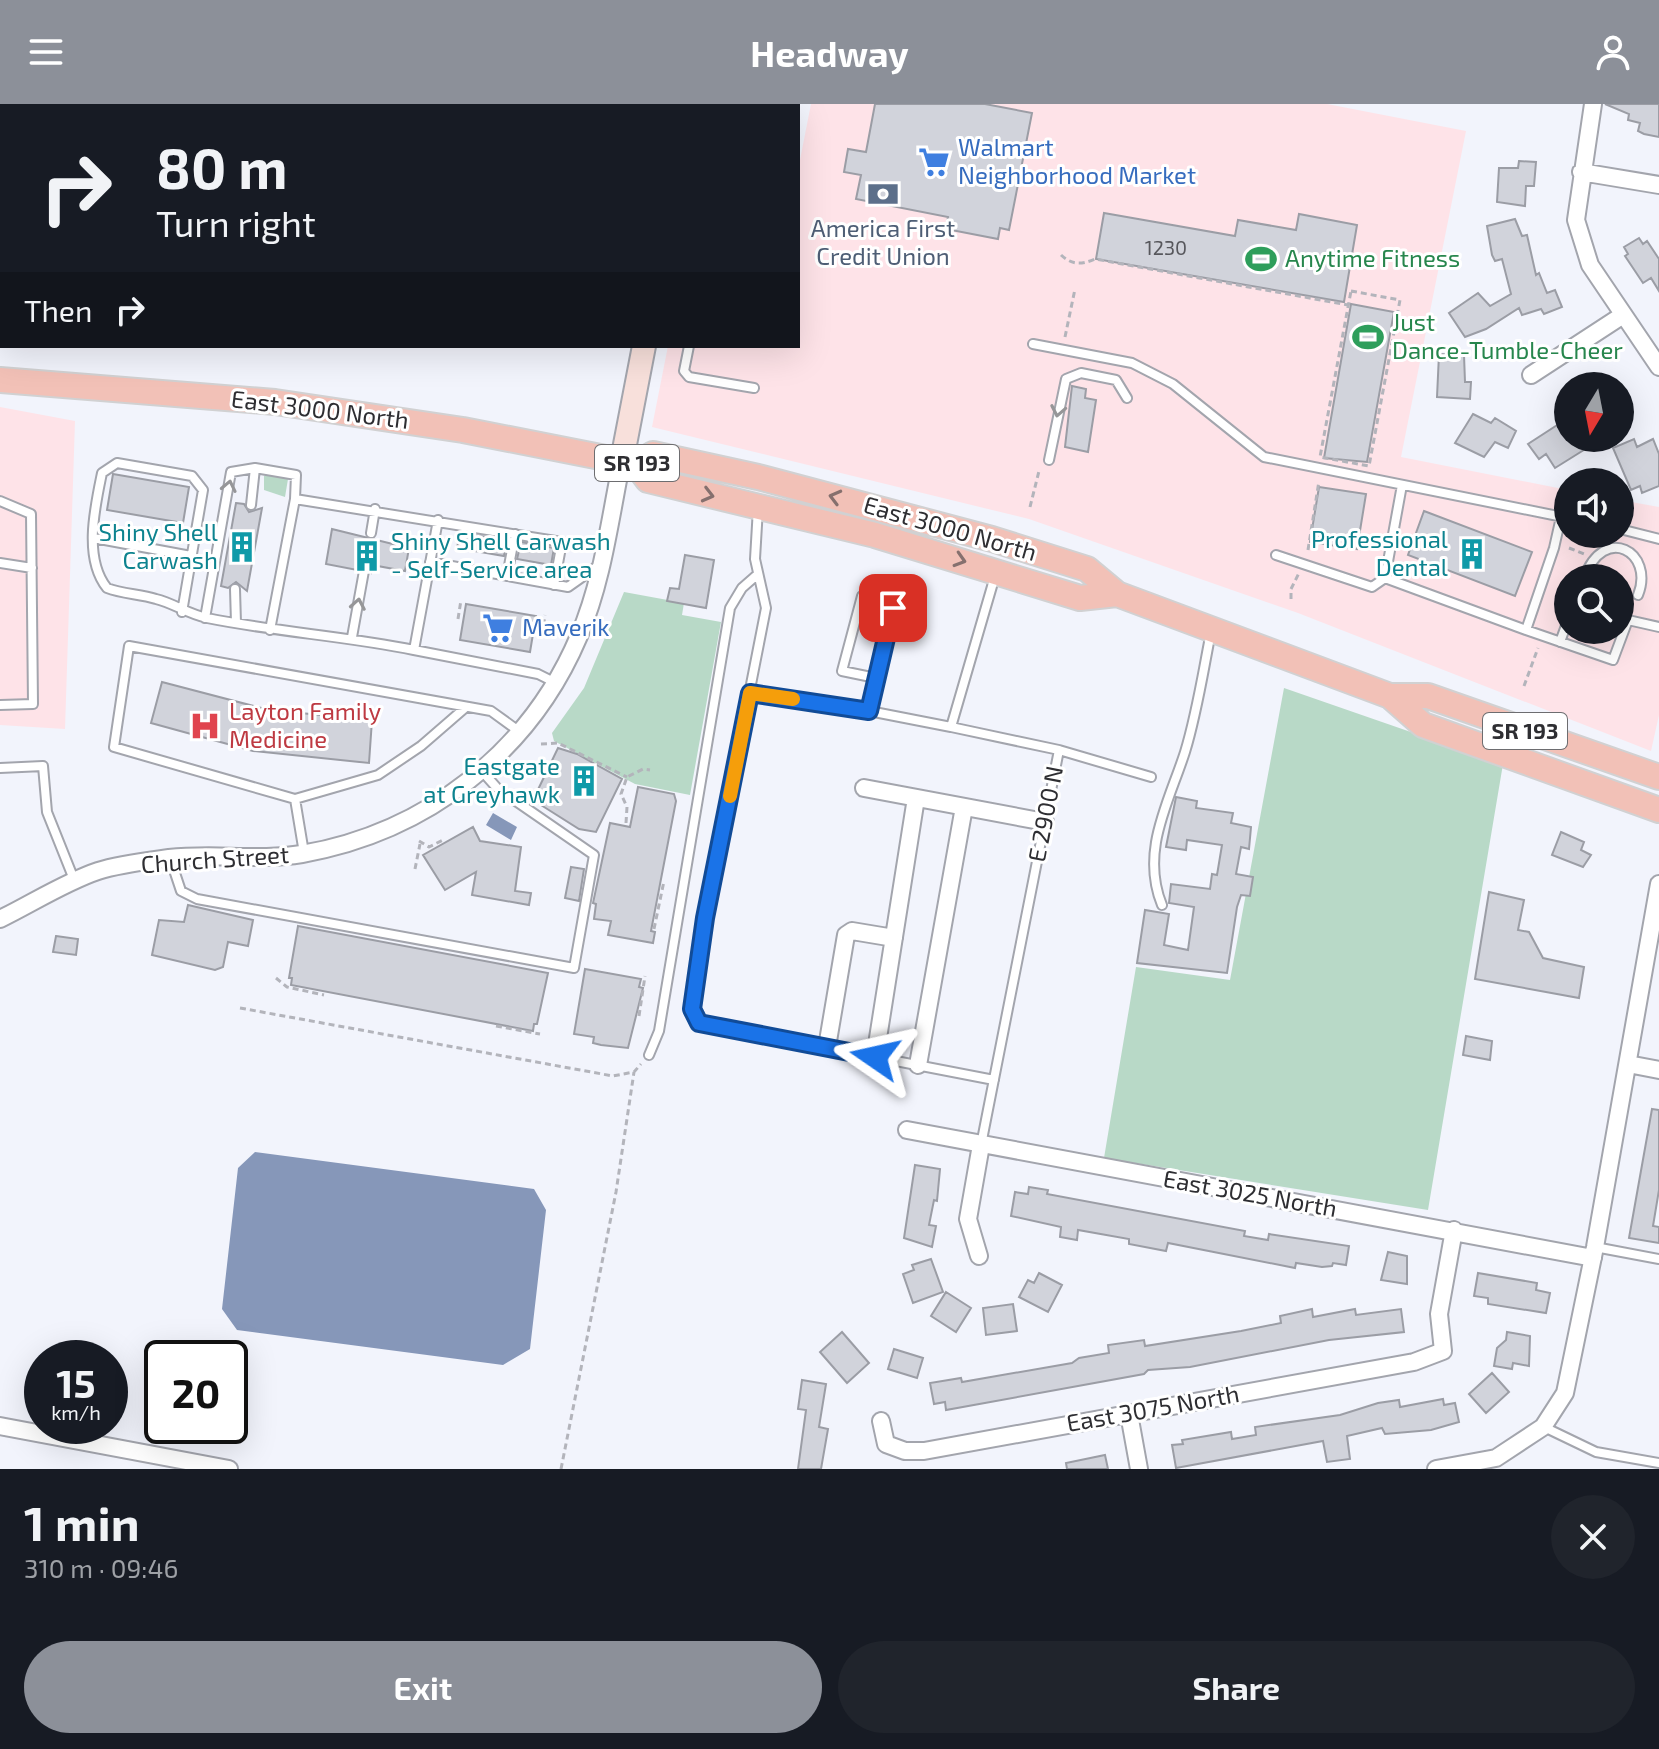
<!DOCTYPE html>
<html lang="en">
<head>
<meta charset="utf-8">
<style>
	body { margin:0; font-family:"Exo 2",sans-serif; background:#20242c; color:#f1f3f6; height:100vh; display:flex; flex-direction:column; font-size:30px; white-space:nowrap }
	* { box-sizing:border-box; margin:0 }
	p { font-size:26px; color:#9ea1a6 }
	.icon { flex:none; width:44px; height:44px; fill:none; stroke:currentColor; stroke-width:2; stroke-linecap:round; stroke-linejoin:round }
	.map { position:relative; height:1365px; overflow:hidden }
	.drawer { display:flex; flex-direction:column; background:#171b24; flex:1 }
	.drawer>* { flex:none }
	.hud { position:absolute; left:0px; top:0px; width:800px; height:244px; box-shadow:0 8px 32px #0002; background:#171b24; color:#f1f3f6; overflow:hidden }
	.needle { width:52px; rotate:190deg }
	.controls { position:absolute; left:1554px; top:268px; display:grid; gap:16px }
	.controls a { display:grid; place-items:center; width:80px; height:80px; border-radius:50%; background:#171b24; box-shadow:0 8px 32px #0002; font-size:40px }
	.speed { position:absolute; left:24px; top:1236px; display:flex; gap:16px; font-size:40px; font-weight:700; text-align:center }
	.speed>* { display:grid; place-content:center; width:104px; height:104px; border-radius:50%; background:#171b24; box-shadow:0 8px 32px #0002; line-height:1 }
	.speed small { font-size:20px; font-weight:400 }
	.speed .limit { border:4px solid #111; border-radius:12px; background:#fff; color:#111 }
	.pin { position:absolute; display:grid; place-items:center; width:68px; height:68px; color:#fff; margin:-34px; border-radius:16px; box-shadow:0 4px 12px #0006 }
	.me { position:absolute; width:88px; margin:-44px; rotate:281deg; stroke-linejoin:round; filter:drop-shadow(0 0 6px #0008) }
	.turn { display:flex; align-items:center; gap:28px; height:168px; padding:0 24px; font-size:36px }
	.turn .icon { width:104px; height:104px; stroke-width:2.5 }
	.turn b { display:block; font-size:56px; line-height:68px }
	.then { display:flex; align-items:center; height:76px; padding:0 24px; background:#0003; gap:16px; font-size:30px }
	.round { display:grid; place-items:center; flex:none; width:84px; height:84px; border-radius:42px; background:#20242c }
	.overview { display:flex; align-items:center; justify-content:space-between; height:136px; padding:0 24px }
	h1 { font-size:48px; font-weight:700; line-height:60px }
	.primary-button { display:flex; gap:16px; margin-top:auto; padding:16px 24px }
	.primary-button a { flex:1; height:92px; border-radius:48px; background:#8c9099; color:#fff; font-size:32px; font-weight:700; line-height:92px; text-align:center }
	.primary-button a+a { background:#20242c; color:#f1f3f6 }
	header { display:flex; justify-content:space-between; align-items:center; height:104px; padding:0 24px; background:#8c9099; color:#fff; font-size:36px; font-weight:700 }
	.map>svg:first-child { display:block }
	.commercial { fill:#fee3e8; fill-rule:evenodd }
	.green { fill:#b8d9c7 }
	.water { fill:#8697b9 }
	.building { fill:#d1d3db; stroke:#9b9da5; stroke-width:2 }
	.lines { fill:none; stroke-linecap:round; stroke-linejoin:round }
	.lane-casing { stroke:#a3a5ad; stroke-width:12 }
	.street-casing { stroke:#a3a5ad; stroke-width:20 }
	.secondary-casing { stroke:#a3a5ad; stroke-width:26 }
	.primary-casing { stroke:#d1d1d2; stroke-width:28 }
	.path { stroke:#b3b4bb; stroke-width:3; stroke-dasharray:6 4; stroke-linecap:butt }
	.lane { stroke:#fff; stroke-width:8 }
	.street { stroke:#fff; stroke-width:16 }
	.secondary { stroke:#f8e0db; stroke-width:22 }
	.primary { stroke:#f2c1b7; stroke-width:24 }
	.oneway { stroke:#969698 }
	.oneway2 { stroke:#86706e }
	.route-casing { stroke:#114b97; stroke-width:20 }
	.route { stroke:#1a73e8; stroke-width:14 }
	.slow { stroke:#f59e0b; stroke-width:14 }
	.labels { text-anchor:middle; stroke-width:6; stroke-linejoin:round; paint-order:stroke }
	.number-label { font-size:20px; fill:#57575c }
	.shield { fill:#fff; stroke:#6d6d70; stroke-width:2 }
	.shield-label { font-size:22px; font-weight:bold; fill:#2e2e32 }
	.shop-label { font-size:24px; fill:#366cbe; stroke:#fff; text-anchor:start }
	.service-label { font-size:24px; fill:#4e5e75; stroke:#fff }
	.leisure-label { font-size:24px; fill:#27864d; stroke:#fff; text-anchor:start }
	.street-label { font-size:24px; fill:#2e2e32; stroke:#fff }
	.culture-label { font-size:24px; fill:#0d838f; stroke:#fff; text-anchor:end }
	.health-label { font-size:24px; fill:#be3a42; stroke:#fff; text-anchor:start }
</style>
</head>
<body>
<header><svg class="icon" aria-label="menu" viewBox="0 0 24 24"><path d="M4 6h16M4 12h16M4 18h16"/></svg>Headway<svg class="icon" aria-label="person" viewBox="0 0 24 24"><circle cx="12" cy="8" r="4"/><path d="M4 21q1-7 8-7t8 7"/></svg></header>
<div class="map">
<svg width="1659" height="1365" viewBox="0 0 1659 1365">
	<rect width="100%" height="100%" fill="#f2f4fc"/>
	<path class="commercial" d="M811 0H1327L1466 27 1401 353 1568 386V430H1620V396L1659 403V611L1651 647 1298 509 1029 415 652 323 668 242H798V66ZM1568 474H1620V526H1568Z
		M0 303 75 317 65 625 0 621Z"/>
	<path class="green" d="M268 369 288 375 285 393 264 386V372Z
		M624 488 684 499 682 511 721 518 690 691 635 680 554 637 552 629 584 584Z
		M1284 584 1503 660 1428 1106 1104 1054 1136 863 1230 876Z"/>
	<path class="water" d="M493 709 517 723 511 736 486 721Z
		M255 1048 534 1085 546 1106 530 1245 503 1261 237 1226 222 1205 238 1064Z"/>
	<path class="building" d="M875 0H985L1032 9 1009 126 1000 124 998 135 946 125 948 113 856 95 861 71 844 68 848 45 866 48Z
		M1605 0H1659V33L1644 30 1638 27 1640 19 1628 16 1629 10Z
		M1519 57 1536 58 1534 82H1526L1525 102 1497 98 1499 64H1518Z
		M1104 109 1235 132 1238 116 1296 126 1299 110 1357 121 1344 198 1096 155Z
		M1515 115 1522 132 1527 131 1536 171 1539 169 1547 189 1555 186 1562 203 1544 210 1541 205 1522 211 1519 204 1486 225 1465 233 1449 209 1478 189 1490 202 1511 190 1502 155 1495 157 1492 151 1487 122Z
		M1639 134 1643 140 1647 137 1659 155V187L1651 174 1643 179 1625 152 1628 150 1624 143Z
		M1351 200 1394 208 1367 358 1324 354Z
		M1439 250 1464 251 1465 278H1471L1470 295 1437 293Z
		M1072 282 1086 285 1085 294 1096 296 1088 348 1065 343Z
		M1473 310 1491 319 1495 314 1516 327 1508 344 1495 338 1484 353 1455 339Z
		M1568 314V334H1603L1555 364 1546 350 1539 355 1528 340Z
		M1634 335 1637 343 1653 335 1659 350V382L1642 389 1640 382 1631 386 1613 344Z
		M113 370 189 383 183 419 107 406Z
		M1319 383 1366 390 1357 445 1310 438Z
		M236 399 244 400 249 408 262 404 247 487 236 478 228 484 221 482Z
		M1424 407 1532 448 1515 492 1408 451Z
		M332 425 409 444 405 467 372 461 371 468 366 460 357 466 326 460Z
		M460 429 507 436 504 452 457 444Z
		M521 438 554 444 551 461 517 455Z
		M685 451 714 456 706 504 667 497 670 484 679 485Z
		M466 500 536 512 530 548 460 536Z
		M162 578 269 606 372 616 369 659 253 647 151 619Z
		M558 644 577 650 622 675 596 728 579 725 533 696Z
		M638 683 674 690 676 697 651 827 655 828 653 839 608 831 611 817 594 815 596 800 593 799 610 719 630 723Z
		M1176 693 1197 697 1196 704 1233 709 1231 719 1251 723 1249 745 1241 743 1236 770 1253 773 1250 792 1241 791 1237 803 1227 869 1137 859 1145 806 1169 810 1164 841 1188 846 1194 803 1169 799 1171 780 1210 785 1212 770 1217 771 1222 741 1187 736 1186 746 1166 743Z
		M473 723 480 737 521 743 515 787 531 789 529 801 472 791 476 768 445 786 423 751Z
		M1561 728 1584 738 1581 746 1591 751 1583 763 1552 751Z
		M571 763 584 765 579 797 565 794Z
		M1489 788 1524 796 1518 826 1529 828 1543 854 1584 863 1579 894 1475 875Z
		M188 801 253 816 248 842 228 838 223 863 215 866 152 851 159 816 184 818Z
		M298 822 548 869 537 920H534L533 927 291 881 292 874H289Z
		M56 832 78 835 76 851 53 848Z
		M585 865 641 875 639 883 643 884 628 944 601 941 593 939 594 933 574 930Z
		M1466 932 1492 937 1490 956 1463 951Z
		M1652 1005 1659 1006V1086L1653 1122 1659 1123V1139L1629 1134Z
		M915 1061 940 1065 937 1097 934 1096 929 1121 936 1122 932 1143 904 1134Z
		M1029 1083 1048 1086 1047 1090 1245 1127 1244 1132 1268 1136 1269 1130 1349 1142 1346 1161 1333 1159 1332 1162 1322 1163 1296 1159 1295 1164 1168 1139 1166 1147 1129 1140V1135L1078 1126 1077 1136 1060 1133 1061 1123 1011 1112 1015 1088 1028 1090Z
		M1388 1148 1407 1152V1180L1381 1176Z
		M931 1155 943 1188 913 1199 903 1170 914 1166 912 1161Z
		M1039 1169 1062 1181 1048 1208 1019 1193 1028 1176 1034 1179Z
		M1478 1169 1537 1179 1536 1186 1550 1189 1546 1209 1488 1200V1194L1474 1192Z
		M946 1188 971 1204 956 1228 931 1212Z
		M1013 1200 1017 1227 986 1231 983 1204Z
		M1312 1205 1313 1213 1355 1205 1356 1211 1401 1205 1404 1228 1329 1236 1190 1263 1148 1266 1144 1270 946 1306 945 1298 934 1300 930 1279 961 1274 962 1278 1072 1259 1079 1254 1109 1249 1108 1241 1144 1236 1145 1242 1241 1227 1281 1219 1280 1212Z
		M842 1228 869 1259 847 1279 820 1248Z
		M1507 1228 1530 1232 1529 1262 1513 1259 1512 1265 1494 1262 1497 1244 1506 1236Z
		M894 1245 923 1254 917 1274 888 1265Z
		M1492 1269 1509 1288 1486 1309 1469 1290Z
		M802 1276 826 1280 819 1323 828 1325 821 1365H798L806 1306 798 1305Z
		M1443 1295 1444 1301 1455 1299 1459 1318 1431 1326 1385 1330 1382 1324 1347 1332 1350 1355 1327 1358 1323 1337 1176 1364 1172 1341 1183 1340 1182 1336 1231 1328 1232 1335 1256 1331 1255 1323 1340 1311 1378 1299 1399 1296 1400 1303Z
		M1105 1351 1108 1365H1067L1066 1359Z"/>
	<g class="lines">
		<defs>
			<path id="lane" d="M1033 240 1132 259 1173 280 1264 353 1568 414
				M689 242 684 267 689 273 754 284
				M1049 356 1066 275 1081 269 1116 276 1127 294
				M1402 381 1385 474 1526 526 1554 444 1561 413
				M295 395 562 438 554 481
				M0 397 31 410 33 600 0 601
				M251 401 255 364
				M758 404 755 455 766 504 705 814 692 905 699 919 994 976
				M438 416 414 546 538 570 556 579
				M1620 425 1659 435
				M371 429 375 405
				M94 434 191 452
				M1276 451 1372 483 1385 474
				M430 458 568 483 602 459
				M0 459 32 464
				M507 472 515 430
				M1584 474C1604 419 1655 448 1638 491
				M235 485 236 519
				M182 508 203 386 192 372 117 359 102 369C95 403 83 454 107 484 122 490 140 490 156 495 173 499 188 510 207 514 276 528 346 532 414 546
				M205 514 231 368 255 364 296 371 295 395 270 526
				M1526 526 1613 556 1628 516 1659 523
				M352 533 364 467
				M1560 538 1568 516
				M876 574 842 567 862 492 893 504 869 607 951 623
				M750 589 869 607
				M1059 646 1151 673
				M0 664 43 662 47 708 75 778
				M295 695 378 671 421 642 466 603
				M304 749 295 695 114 643 129 542 491 607 520 628
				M170 754 181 787 197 795 574 864 594 751 497 684 481 666
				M1162 801C1140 747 1169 698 1185 648 1197 609 1203 568 1211 528
				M649 951 659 927 730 504 742 484 758 470
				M981 1041 1059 646 951 623 995 472
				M1595 1143 1659 1155
				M1544 1323 1596 1348 1659 1359"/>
			<path id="street" d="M1593 0 1576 116 1590 161 1659 263
				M130 2V0
				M337 2 338 0
				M553 2 554 0
				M1581 68 1659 81
				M0 85H2
				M1531 271 1623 211
				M864 684 1045 718
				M0 815C31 800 65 778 98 767 120 760 147 757 169 754 214 749 258 757 302 750 427 728 530 648 579 532 603 476 610 414 622 356
				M827 943 846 831 852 827 894 834
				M875 953 916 694
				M1628 960 1659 966
				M918 961 964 703
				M907 1026 1593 1154
				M979 1152 968 1115 981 1041
				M1129 1310 1139 1365
				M881 1317 886 1340 905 1347H924L1414 1258 1443 1247 1439 1210 1454 1126
				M0 1322 229 1365
				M1436 1365 1496 1354 1543 1323 1565 1289 1595 1143 1659 780"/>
			<path id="secondary" d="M694 2V0
				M622 356 644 242"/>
			<path id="primary" d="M0 276 275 298 463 326 636 360
				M1117 490 1080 494 875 431 648 376 636 360 653 350 758 373 992 435 1087 465 1117 490 1390 592 1423 621 1659 706
				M1390 592H1428L1659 673"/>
		</defs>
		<use href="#lane" class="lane-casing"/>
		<use href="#street" class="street-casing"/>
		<use href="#secondary" class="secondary-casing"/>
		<use href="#primary" class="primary-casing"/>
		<path class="path" d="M1061 151C1072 161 1081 161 1095 155L1348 201
			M1351 187 1400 196 1369 362 1320 353Z
			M1065 233 1075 185
			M1030 403 1039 367
			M1569 444 1584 450
			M1308 446 1319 377
			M1291 495V485L1299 469
			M458 515 461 496
			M542 531 545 511
			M1595 537 1599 526
			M1524 582 1538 544
			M541 640 558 639 627 673
			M626 719 627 703 621 690 627 673 643 665 650 666
			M419 737 429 743 445 735
			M415 765 420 740
			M654 825 664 777
			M276 874 287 883 324 891
			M240 904 613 972 634 968 641 960
			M639 912 645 872
			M496 922 540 930
			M561 1365 616 1088 634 968"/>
		<use href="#lane" class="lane"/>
		<use href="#street" class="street"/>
		<use href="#secondary" class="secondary"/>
		<use href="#primary" class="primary"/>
	</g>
	<defs><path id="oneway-chevron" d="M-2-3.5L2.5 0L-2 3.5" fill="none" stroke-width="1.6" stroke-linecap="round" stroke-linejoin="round" transform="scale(2)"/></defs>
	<g class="oneway">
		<use href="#oneway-chevron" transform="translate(1058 307) rotate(101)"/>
		<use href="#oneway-chevron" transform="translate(229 382) rotate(-78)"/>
		<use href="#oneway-chevron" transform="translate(358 500) rotate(-80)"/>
	</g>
	<g class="oneway2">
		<use href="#oneway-chevron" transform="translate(708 391) rotate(14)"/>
		<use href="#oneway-chevron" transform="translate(835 393) rotate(-165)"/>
		<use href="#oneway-chevron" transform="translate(960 456) rotate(17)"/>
	</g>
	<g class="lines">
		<defs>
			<path id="route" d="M875 953 699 919 692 905 705 814 750 589 869 607 893 504"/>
		</defs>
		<use href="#route" class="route-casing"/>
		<use href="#route" class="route"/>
		<path class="slow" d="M730 692 750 589 793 595"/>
	</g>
	<defs>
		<symbol id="supermarket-bare" viewBox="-9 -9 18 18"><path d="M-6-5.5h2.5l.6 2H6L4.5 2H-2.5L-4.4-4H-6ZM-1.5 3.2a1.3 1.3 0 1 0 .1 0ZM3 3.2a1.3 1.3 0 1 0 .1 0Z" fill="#3f7fe0" stroke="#fff" stroke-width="2.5" paint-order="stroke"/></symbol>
		<symbol id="bank-bare" viewBox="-9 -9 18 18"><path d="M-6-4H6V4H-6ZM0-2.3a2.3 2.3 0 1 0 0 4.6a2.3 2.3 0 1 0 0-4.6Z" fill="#5c6f8a" stroke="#fff" stroke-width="2.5" paint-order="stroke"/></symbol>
		<symbol id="stadium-bare" viewBox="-9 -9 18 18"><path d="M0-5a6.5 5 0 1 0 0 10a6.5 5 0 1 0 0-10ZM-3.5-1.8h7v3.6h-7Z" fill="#2e9e5b" stroke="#fff" stroke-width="2.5" paint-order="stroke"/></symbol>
		<symbol id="building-bare" viewBox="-9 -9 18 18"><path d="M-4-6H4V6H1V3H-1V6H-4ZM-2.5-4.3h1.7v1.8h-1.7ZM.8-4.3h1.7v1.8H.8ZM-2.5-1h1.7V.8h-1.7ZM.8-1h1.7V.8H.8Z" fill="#0f9aa8" stroke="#fff" stroke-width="2.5" paint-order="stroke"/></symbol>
		<symbol id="hospital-bare" viewBox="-9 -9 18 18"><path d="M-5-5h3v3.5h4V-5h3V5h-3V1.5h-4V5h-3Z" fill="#e0444e" stroke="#fff" stroke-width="2.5" paint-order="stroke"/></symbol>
	</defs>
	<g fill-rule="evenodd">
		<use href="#supermarket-bare" x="912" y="36" width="44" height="44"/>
		<use href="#bank-bare" x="861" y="68" width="44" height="44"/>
		<use href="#stadium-bare" x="1239" y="133" width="44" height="44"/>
		<use href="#stadium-bare" x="1346" y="211" width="44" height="44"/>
		<use href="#building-bare" x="220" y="421" width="44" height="44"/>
		<use href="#building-bare" x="1450" y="428" width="44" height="44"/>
		<use href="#building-bare" x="345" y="430" width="44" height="44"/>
		<use href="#supermarket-bare" x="476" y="502" width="44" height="44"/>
		<use href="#hospital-bare" x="183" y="600" width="44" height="44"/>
		<use href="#building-bare" x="562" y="655" width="44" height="44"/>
	</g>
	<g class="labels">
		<g class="number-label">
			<text x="1166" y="151">1230</text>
		</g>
		<g class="shield">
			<rect x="595" y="341" width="84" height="36" rx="6"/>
			<rect x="1483" y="609" width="84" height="36" rx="6"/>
		</g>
		<g class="shield-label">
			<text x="637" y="367">SR 193</text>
			<text x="1525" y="635">SR 193</text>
		</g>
		<g class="shop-label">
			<text x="958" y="52">Walmart<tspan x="958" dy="28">Neighborhood Market</tspan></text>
			<text x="522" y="532">Maverik</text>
		</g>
		<g class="service-label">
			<text x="883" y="133">America First<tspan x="883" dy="28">Credit Union</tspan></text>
		</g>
		<g class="leisure-label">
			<text x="1285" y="163">Anytime Fitness</text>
			<text x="1392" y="227">Just<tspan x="1392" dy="28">Dance-Tumble-Cheer</tspan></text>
		</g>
		<g class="street-label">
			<text transform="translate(320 306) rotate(7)" y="8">East 3000 North</text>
			<text transform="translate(950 425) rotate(16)" y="8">East 3000 North</text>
			<text transform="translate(1046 710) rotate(-79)" y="8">E 2900 N</text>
			<text transform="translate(215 756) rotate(-4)" y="8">Church Street</text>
			<text transform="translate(1250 1090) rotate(10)" y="8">East 3025 North</text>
			<text transform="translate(1153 1305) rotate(-10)" y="8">East 3075 North</text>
		</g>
		<g class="culture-label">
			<text x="218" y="437">Shiny Shell<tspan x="218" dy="28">Carwash</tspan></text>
			<text x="1448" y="444">Professional<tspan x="1448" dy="28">Dental</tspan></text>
			<text x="391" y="446" text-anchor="start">Shiny Shell Carwash<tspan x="391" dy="28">- Self-Service area</tspan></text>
			<text x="560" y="671">Eastgate<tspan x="560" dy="28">at Greyhawk</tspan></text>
		</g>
		<g class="health-label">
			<text x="229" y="616">Layton Family<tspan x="229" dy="28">Medicine</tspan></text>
		</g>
	</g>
</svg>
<div class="controls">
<a><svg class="needle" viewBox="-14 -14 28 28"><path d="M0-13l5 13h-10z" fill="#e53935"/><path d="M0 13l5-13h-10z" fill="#9ea1a6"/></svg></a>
<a><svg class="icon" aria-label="sound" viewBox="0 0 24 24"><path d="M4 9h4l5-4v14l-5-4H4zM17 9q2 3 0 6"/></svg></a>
<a><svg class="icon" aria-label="search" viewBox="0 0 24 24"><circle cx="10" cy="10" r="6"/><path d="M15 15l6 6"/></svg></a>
</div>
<div class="speed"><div>15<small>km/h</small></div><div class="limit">20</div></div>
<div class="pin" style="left:893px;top:504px;background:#d93025"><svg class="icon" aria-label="arrive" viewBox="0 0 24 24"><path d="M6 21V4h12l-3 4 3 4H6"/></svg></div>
<svg class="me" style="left:875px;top:953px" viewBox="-20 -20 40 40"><path d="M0-17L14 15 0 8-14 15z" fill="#1a73e8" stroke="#fff" stroke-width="4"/></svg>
<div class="hud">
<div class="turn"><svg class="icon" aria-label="right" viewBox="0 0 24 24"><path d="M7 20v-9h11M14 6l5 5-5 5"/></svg><div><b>80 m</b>Turn right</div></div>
<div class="then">Then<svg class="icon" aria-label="right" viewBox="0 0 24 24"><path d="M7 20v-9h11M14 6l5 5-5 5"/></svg></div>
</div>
</div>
<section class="drawer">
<div class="overview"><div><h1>1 min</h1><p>310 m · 09:46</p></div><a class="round"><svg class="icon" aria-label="close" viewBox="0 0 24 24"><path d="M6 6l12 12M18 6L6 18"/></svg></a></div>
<div class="primary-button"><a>Exit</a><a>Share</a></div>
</section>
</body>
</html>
